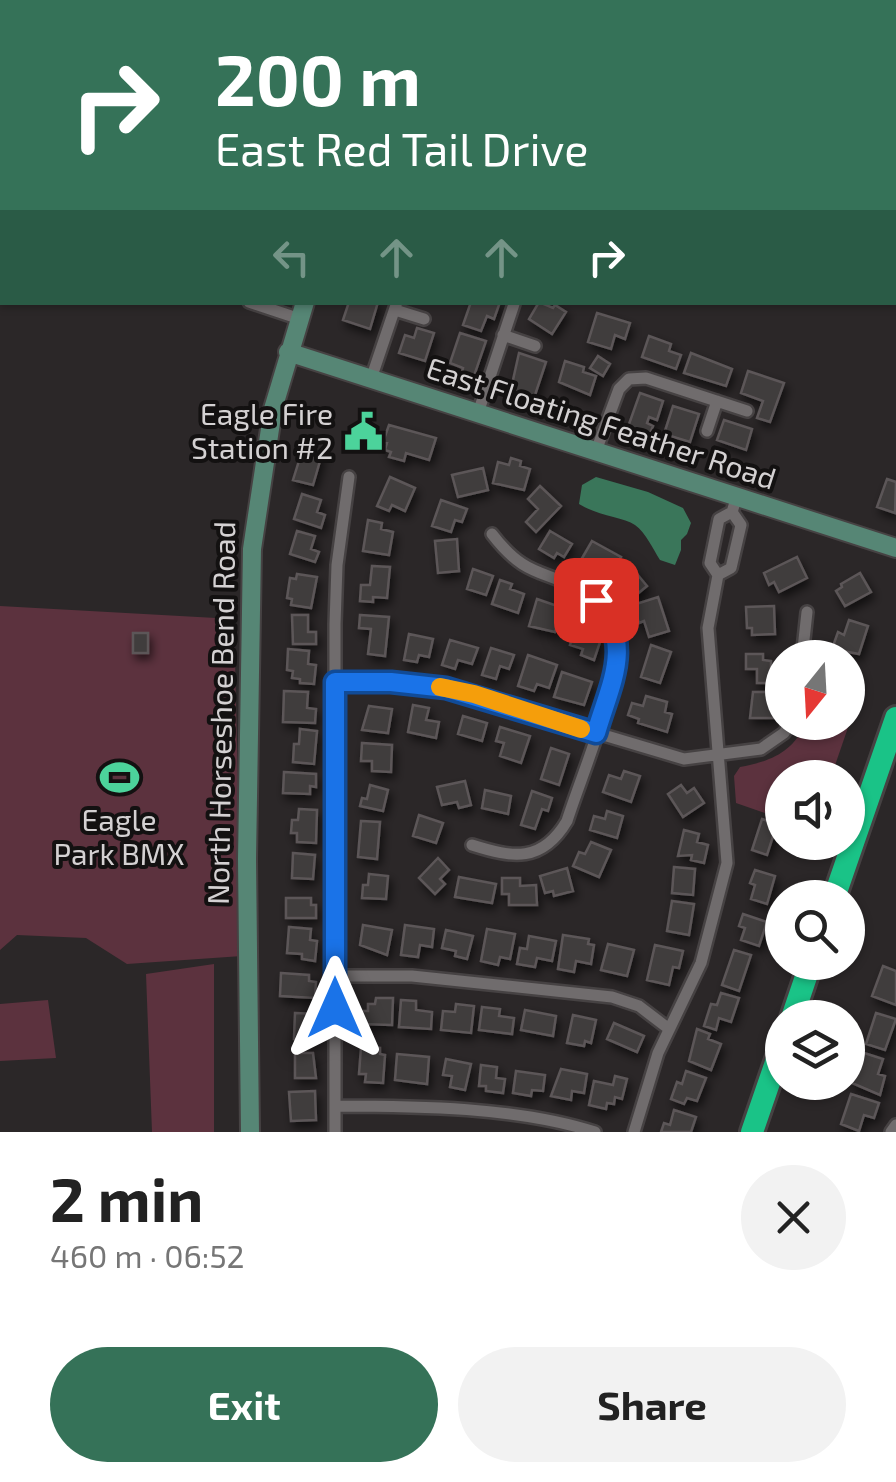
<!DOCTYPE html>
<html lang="en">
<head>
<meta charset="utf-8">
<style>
	body { margin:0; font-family:"Exo 2",sans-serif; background:#f2f2f2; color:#222; height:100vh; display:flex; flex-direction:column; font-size:38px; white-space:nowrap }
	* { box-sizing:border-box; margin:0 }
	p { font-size:32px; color:#767676 }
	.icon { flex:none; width:55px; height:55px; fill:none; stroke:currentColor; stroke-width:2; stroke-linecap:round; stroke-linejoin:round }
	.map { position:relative; height:1132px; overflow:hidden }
	.sheet { display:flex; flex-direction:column; background:#fff; flex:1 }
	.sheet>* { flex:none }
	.banner { position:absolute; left:0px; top:0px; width:898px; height:305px; box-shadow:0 2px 8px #0004; background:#357258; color:#fff; overflow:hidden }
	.needle { width:65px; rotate:198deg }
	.fabs { position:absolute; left:765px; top:640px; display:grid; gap:20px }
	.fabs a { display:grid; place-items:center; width:100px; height:100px; border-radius:50%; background:#fff; box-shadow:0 2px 8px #0004; font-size:50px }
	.pin { position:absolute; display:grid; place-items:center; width:85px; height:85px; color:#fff; margin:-42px; border-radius:20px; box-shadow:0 5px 15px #0006 }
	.me { position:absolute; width:110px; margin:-55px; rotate:0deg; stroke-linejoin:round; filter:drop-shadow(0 0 8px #0008) }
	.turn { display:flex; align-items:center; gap:35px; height:210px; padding:0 50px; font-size:45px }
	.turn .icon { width:130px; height:130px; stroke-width:2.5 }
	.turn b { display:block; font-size:70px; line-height:85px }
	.lanes { display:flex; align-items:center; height:95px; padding:0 50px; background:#0003; justify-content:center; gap:50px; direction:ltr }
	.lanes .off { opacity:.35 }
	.round { display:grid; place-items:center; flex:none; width:105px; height:105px; border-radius:52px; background:#f2f2f2 }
	.overview { display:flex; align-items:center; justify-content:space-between; height:170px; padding:0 50px }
	h1 { font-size:60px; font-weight:700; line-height:75px }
	.action { display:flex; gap:20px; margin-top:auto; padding:20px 50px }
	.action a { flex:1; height:115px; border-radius:60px; background:#357258; color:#fff; font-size:40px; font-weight:700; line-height:115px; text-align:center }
	.action a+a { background:#f2f2f2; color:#222 }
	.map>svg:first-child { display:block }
	.green { fill:#5c323e }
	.water { fill:#3a765a }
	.building { fill:#403c3c; stroke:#5c5758; stroke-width:2.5; filter:url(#shadow) }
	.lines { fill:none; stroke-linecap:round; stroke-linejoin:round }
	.street-casing { stroke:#464243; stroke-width:16 }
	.secondary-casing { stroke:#464243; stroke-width:22 }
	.highway-casing { stroke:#464243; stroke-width:28 }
	.street { stroke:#706c6d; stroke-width:11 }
	.secondary { stroke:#568675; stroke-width:18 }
	.highway { stroke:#1ac387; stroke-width:22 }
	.route-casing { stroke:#114b97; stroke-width:25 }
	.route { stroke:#1a73e8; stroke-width:18 }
	.slow { stroke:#f59e0b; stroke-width:18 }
	.labels { text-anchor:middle; stroke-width:8; stroke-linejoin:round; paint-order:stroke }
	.poi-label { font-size:30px; fill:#d4d1d2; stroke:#131111; text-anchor:end }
	.street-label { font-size:30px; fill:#d4d1d2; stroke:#131111 }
</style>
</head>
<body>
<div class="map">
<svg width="896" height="1132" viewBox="0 0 896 1132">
	<defs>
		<filter id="shadow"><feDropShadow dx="3" dy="5.5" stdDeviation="5" flood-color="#0009"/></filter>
	</defs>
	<rect width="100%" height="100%" fill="#2b2728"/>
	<path class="green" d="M0 606 234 619 242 956 127 964 86 938 17 935 0 950Z
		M848 711 853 713 831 777 782 778V819L736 803 734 776 740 767C771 761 792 753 806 723L848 722Z
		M214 964V1132H152L146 974Z
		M48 1000 56 1058 0 1061V1004Z"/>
	<path class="water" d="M596 477 648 492 683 508 691 523 687 534 681 540V550L675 565 660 560C653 549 646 533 635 525 623 517 598 516 579 504L582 485Z"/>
	<path class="building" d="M349 302H378L370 329 343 320Z
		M471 302H500L494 319 487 316 481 331 463 325Z
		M539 302 553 308 555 305 566 312 552 334 529 319Z
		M597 313 630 323 625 339 615 335 611 349 588 342Z
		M417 328 434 333 425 361 399 353 405 335 414 338Z
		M460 333 486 341 474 376 462 372 463 368 450 363Z
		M649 336 671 344 669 351 681 355 676 369 642 357Z
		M519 353 546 362 534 398 511 389Z
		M691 353 732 369 726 386 684 373Z
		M598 356 610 364 603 376 590 368Z
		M565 361 584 367 583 372 596 376 590 395 559 382Z
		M748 371 784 383 770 422 757 418 763 401 741 393Z
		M640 393 663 401 657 420 649 417 647 423 653 426 650 434 628 427Z
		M673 406 699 414 690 442 664 434Z
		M724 420 752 429 746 450 717 440Z
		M389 425 436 438 429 460 406 453 404 461 389 457 391 452 385 450 387 443 383 442Z
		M303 448 322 454 313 485 293 480Z
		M511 458 521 461 520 466 530 469 524 490 493 483 498 462 509 465Z
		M483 468 488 490 458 497 452 475Z
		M390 477 415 488 405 511 392 505 389 511 377 506Z
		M887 479 896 482 895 513 877 507Z
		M540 486 561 506 536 532 526 522 538 509 528 499Z
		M302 494 321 500 317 512 325 515 321 528 294 519Z
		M441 500 467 509 462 522 455 520 451 532 432 526Z
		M368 520 382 523 381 529 393 532 389 555 363 551Z
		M297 531 315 536 311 549 319 552 315 562 290 554Z
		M550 531 572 544 564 557 557 553 554 558 539 549Z
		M457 539 459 571 438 573 435 541Z
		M592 541 621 557 612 573 581 560Z
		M797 557 807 578 779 592 774 582 769 585 764 573Z
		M372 566 390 567 387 598 373 597V602L360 601 361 585H370Z
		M632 568 647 586 630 600 615 582Z
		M473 569 493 576 486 595 467 589Z
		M860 573 871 592 845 606 836 591 842 587 841 584Z
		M297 574 317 577 311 608 291 605 292 599 287 598 290 578 296 579Z
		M500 580 512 584 510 589 524 594 518 613 492 604Z
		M658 597 669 631 649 637 644 621 639 623 633 605Z
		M537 599 563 608 555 632 529 626Z
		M774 606 775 634 752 635V628H747L746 607Z
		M292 615H308V632H316V644H293Z
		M360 615 389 617 385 656 368 654 371 629 359 628Z
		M849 620 868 626 859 654 832 649 838 632 844 635Z
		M577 623 595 629 592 639 600 642 594 660 581 655 583 649 570 645Z
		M133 633H148V653H133Z
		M409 634 433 639 429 657 419 655 417 662 404 660Z
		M450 640 478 648 472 664 458 660 455 669 442 665Z
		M651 645 671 652 660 683 641 677Z
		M491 648 514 655 509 669 500 666 496 679 482 675Z
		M288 649 309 651 308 664 316 665 314 684 300 683V679L292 678 293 671 287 670Z
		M746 654H763V660L771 661V668L780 669V683H757V669H746Z
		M528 655 557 665 549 688 537 684 534 691 518 686Z
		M562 672 592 682 584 705 554 697Z
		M848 675 858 678 850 702H848Z
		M284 691 308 692 307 708 316 709 315 723 283 722Z
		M753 692H774V718H750Z
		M646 696 667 702 665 712 672 714 667 732 638 723 639 719 628 715 632 703 643 706Z
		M413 705 429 708 426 720 439 722 436 738 408 732Z
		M369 706 392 709 388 733 362 730Z
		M463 716 487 723 482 741 458 734Z
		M500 727 530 736 521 763 500 756 504 743 496 741Z
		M300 729 317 731 314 764 293 762 294 744H299Z
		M362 743 392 745 391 772 372 771V761H361Z
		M551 748 569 754 559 785 541 779Z
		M624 771 640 776 631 802 603 792 609 775 621 779Z
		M284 772 316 774V787L310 786V794L283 793Z
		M465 781 471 805 459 808 457 802 442 805 437 787Z
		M370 785 388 790 383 811 360 806 362 798 367 799Z
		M681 785 687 793 694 788 704 803 683 817 668 794Z
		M485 790 511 796 508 814 482 808Z
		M532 791 552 798 548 811 542 809 535 829 521 825Z
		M299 809 317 810 316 843 297 842V833H291L292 820H298Z
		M607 811 623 816 617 838 590 830 594 816 605 819Z
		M419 815 443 823 436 843 413 836Z
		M762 819 777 824 767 855 752 850Z
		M361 821 380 822 377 859 358 857Z
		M684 830 699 834 697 842 708 845 704 863 691 860 692 855 678 856Z
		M591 842 611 850 599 877 573 866 579 852 585 854Z
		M293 853 315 855 313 879 292 878Z
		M438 858 449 870 440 879 445 884 435 894 419 878Z
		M674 867 695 869 693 895 672 893Z
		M567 868 573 891 554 896 553 891 545 893 540 876Z
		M755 870 775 876 767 904 751 899 755 885 750 883Z
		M369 874 388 876 386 899 362 898 363 885H368Z
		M459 877 496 884 492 903 455 897Z
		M502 878H520V886L536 885 537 905H509V894H502Z
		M286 898H311V905H316V918H286Z
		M672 901 694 904 689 935 667 931Z
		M743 914 767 922 759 946 741 940 745 928 739 926Z
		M363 925 392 930 387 955 360 945Z
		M405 925 434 929 432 947 420 945 418 957 401 955Z
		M289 927 311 929 310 940 317 941 315 961 302 959V954L287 953Z
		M487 929 515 934 510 959 500 957 498 965 481 961Z
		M446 930 473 936 467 959 455 956 456 951 442 948Z
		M563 935 589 939 588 944 594 945 591 964 576 961 574 972 558 969Z
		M529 936 556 941 552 961 537 958 535 967 517 964 520 948 527 949Z
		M608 944 634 950 627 976 601 970Z
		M655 945 683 951 679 968 673 967 669 985 647 980Z
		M734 950 751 955 739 991 722 985Z
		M883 966 896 971V1005L872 996Z
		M281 973 309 975V981L316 982 315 998 280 996Z
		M721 993 739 998 731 1022 719 1018 716 1030 704 1026 711 1004 717 1005Z
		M376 998H393L392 1025 360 1024 361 1011H368V1004H375Z
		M401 1000 416 1001V1010L432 1012 431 1029 399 1027Z
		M456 1004 474 1006 471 1033 441 1030 443 1011 455 1012Z
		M482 1007 500 1009 499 1016 514 1018 512 1034 479 1030Z
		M525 1010 556 1016 553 1036 521 1030Z
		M295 1013 316 1014 315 1040 294 1039Z
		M876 1013 896 1019 885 1050 866 1044Z
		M573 1015 596 1020 591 1043 585 1041 584 1046 567 1043Z
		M614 1023 644 1036 637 1052 607 1039Z
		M697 1029 710 1034 708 1039 721 1044 711 1070 689 1061Z
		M361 1047 380 1048V1054L385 1055 383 1083 365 1082 366 1074H359Z
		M861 1052 883 1059 878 1074 885 1076 880 1095 852 1083Z
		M295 1053H313L316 1078H295Z
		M397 1054 429 1057 427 1084 395 1080Z
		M446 1059 471 1064 465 1090 450 1087 452 1076 443 1075Z
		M481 1065 497 1067 496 1078 505 1079 503 1093 486 1091V1086H479Z
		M561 1069 587 1074 584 1093 572 1091 571 1100 551 1096Z
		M516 1071 545 1075 543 1091 532 1090 531 1096 513 1093Z
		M686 1071 706 1078 697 1101 687 1098 684 1104 671 1099 677 1082 682 1084Z
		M615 1076 627 1079 622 1099 615 1097 614 1104 607 1103 606 1109 589 1105 594 1081 613 1085Z
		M315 1091 316 1120 291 1121 289 1092Z
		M851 1094 879 1103 874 1118 864 1115 859 1131 841 1124Z
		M674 1110 696 1117 691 1132H661L664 1123 670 1125Z"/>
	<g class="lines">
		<defs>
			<path id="street" d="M544 0V2
				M857 0 862 2
				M59 2V0
				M281 2V0
				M895 19H896
				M0 117 2 118
				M895 126H896
				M249 302 300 319
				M395 310 424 319
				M503 335 535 346
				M371 379 397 302
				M478 413 514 304
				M707 431 717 401
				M596 451 619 389 629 379 646 378 747 411
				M732 512 741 525 731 568 718 575 710 563 719 519 732 512 737 496
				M802 658 807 612
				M335 682H391L446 688 684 759 761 749 784 733 791 722
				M472 845C513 858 542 863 567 821 580 780 620 683 617 645 616 624 605 605 587 594 546 568 528 581 492 534
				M335 976H412L612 997 639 1006 669 1029
				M335 1106C417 1106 518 1107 595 1132
				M335 1132V624L337 565 349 477
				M634 1132 658 1053 701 963 727 863 708 628 718 575
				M891 1132 896 1125"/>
			<path id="secondary" d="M409 2 410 0
				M288 352 896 548
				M250 1132 247 859 252 549 273 409 305 302"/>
			<path id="highway" d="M834 898 896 718
				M792 1018 811 962
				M752 1132 782 1045"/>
		</defs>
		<use href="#street" class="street-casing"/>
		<use href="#secondary" class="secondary-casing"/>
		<use href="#highway" class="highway-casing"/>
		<use href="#street" class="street"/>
		<use href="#secondary" class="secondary"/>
		<use href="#highway" class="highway"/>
	</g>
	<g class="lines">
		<defs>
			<path id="route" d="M335 1008V682H391L446 688 596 733C610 684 635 644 596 600"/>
		</defs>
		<use href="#route" class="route-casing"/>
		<use href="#route" class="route"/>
		<path class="slow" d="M440 687 474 694 581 729"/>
	</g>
	<defs>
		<symbol id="civic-bare" viewBox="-9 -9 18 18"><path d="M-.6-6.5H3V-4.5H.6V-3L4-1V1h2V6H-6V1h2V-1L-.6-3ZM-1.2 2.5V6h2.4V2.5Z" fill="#4cd39b" stroke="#131111" stroke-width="2.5" paint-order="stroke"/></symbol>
		<symbol id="stadium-bare" viewBox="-9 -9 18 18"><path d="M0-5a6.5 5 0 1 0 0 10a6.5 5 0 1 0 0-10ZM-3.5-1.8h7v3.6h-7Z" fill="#4cd39b" stroke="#131111" stroke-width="2.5" paint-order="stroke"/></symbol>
	</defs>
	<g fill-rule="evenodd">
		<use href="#civic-bare" x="336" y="404" width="55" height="55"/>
		<use href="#stadium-bare" x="92" y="750" width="55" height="55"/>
	</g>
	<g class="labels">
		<g class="poi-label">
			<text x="333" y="425">Eagle Fire<tspan x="333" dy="34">Station #2</tspan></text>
			<text x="119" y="831" text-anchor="middle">Eagle<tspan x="119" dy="34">Park BMX</tspan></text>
		</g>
		<g class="street-label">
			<text transform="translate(601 424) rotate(18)" y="10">East Floating Feather Road</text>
			<text transform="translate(222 713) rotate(-89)" y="10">North Horseshoe Bend Road</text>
		</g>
	</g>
</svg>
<div class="fabs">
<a><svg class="needle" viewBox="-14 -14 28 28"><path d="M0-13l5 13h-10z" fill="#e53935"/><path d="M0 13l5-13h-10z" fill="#767676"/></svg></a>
<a><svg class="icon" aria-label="sound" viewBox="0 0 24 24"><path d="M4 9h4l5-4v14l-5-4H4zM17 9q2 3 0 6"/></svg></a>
<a><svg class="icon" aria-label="search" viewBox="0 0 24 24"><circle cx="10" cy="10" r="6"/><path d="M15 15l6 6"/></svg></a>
<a><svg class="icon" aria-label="layers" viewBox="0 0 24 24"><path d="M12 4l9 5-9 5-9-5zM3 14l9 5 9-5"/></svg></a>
</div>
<div class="pin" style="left:596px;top:600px;background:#d93025"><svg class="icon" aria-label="arrive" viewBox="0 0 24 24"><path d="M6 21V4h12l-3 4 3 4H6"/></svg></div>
<svg class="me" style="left:335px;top:1008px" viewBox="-20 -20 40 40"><path d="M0-17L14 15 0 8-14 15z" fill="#1a73e8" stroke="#fff" stroke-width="4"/></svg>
<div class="banner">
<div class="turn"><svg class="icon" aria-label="right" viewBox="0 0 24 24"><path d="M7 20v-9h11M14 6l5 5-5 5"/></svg><div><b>200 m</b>East Red Tail Drive</div></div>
<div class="lanes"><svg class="icon off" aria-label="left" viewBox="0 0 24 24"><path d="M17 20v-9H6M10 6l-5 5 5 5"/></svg><svg class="icon off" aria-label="ahead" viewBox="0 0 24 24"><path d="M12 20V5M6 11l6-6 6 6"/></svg><svg class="icon off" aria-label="ahead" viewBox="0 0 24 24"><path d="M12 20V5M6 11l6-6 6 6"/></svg><svg class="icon" aria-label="right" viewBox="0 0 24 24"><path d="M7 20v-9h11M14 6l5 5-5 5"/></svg></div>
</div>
</div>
<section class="sheet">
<div class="overview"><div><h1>2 min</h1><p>460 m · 06:52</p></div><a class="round"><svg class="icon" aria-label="close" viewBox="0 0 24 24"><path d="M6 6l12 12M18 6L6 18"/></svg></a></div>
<div class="action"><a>Exit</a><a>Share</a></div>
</section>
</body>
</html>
